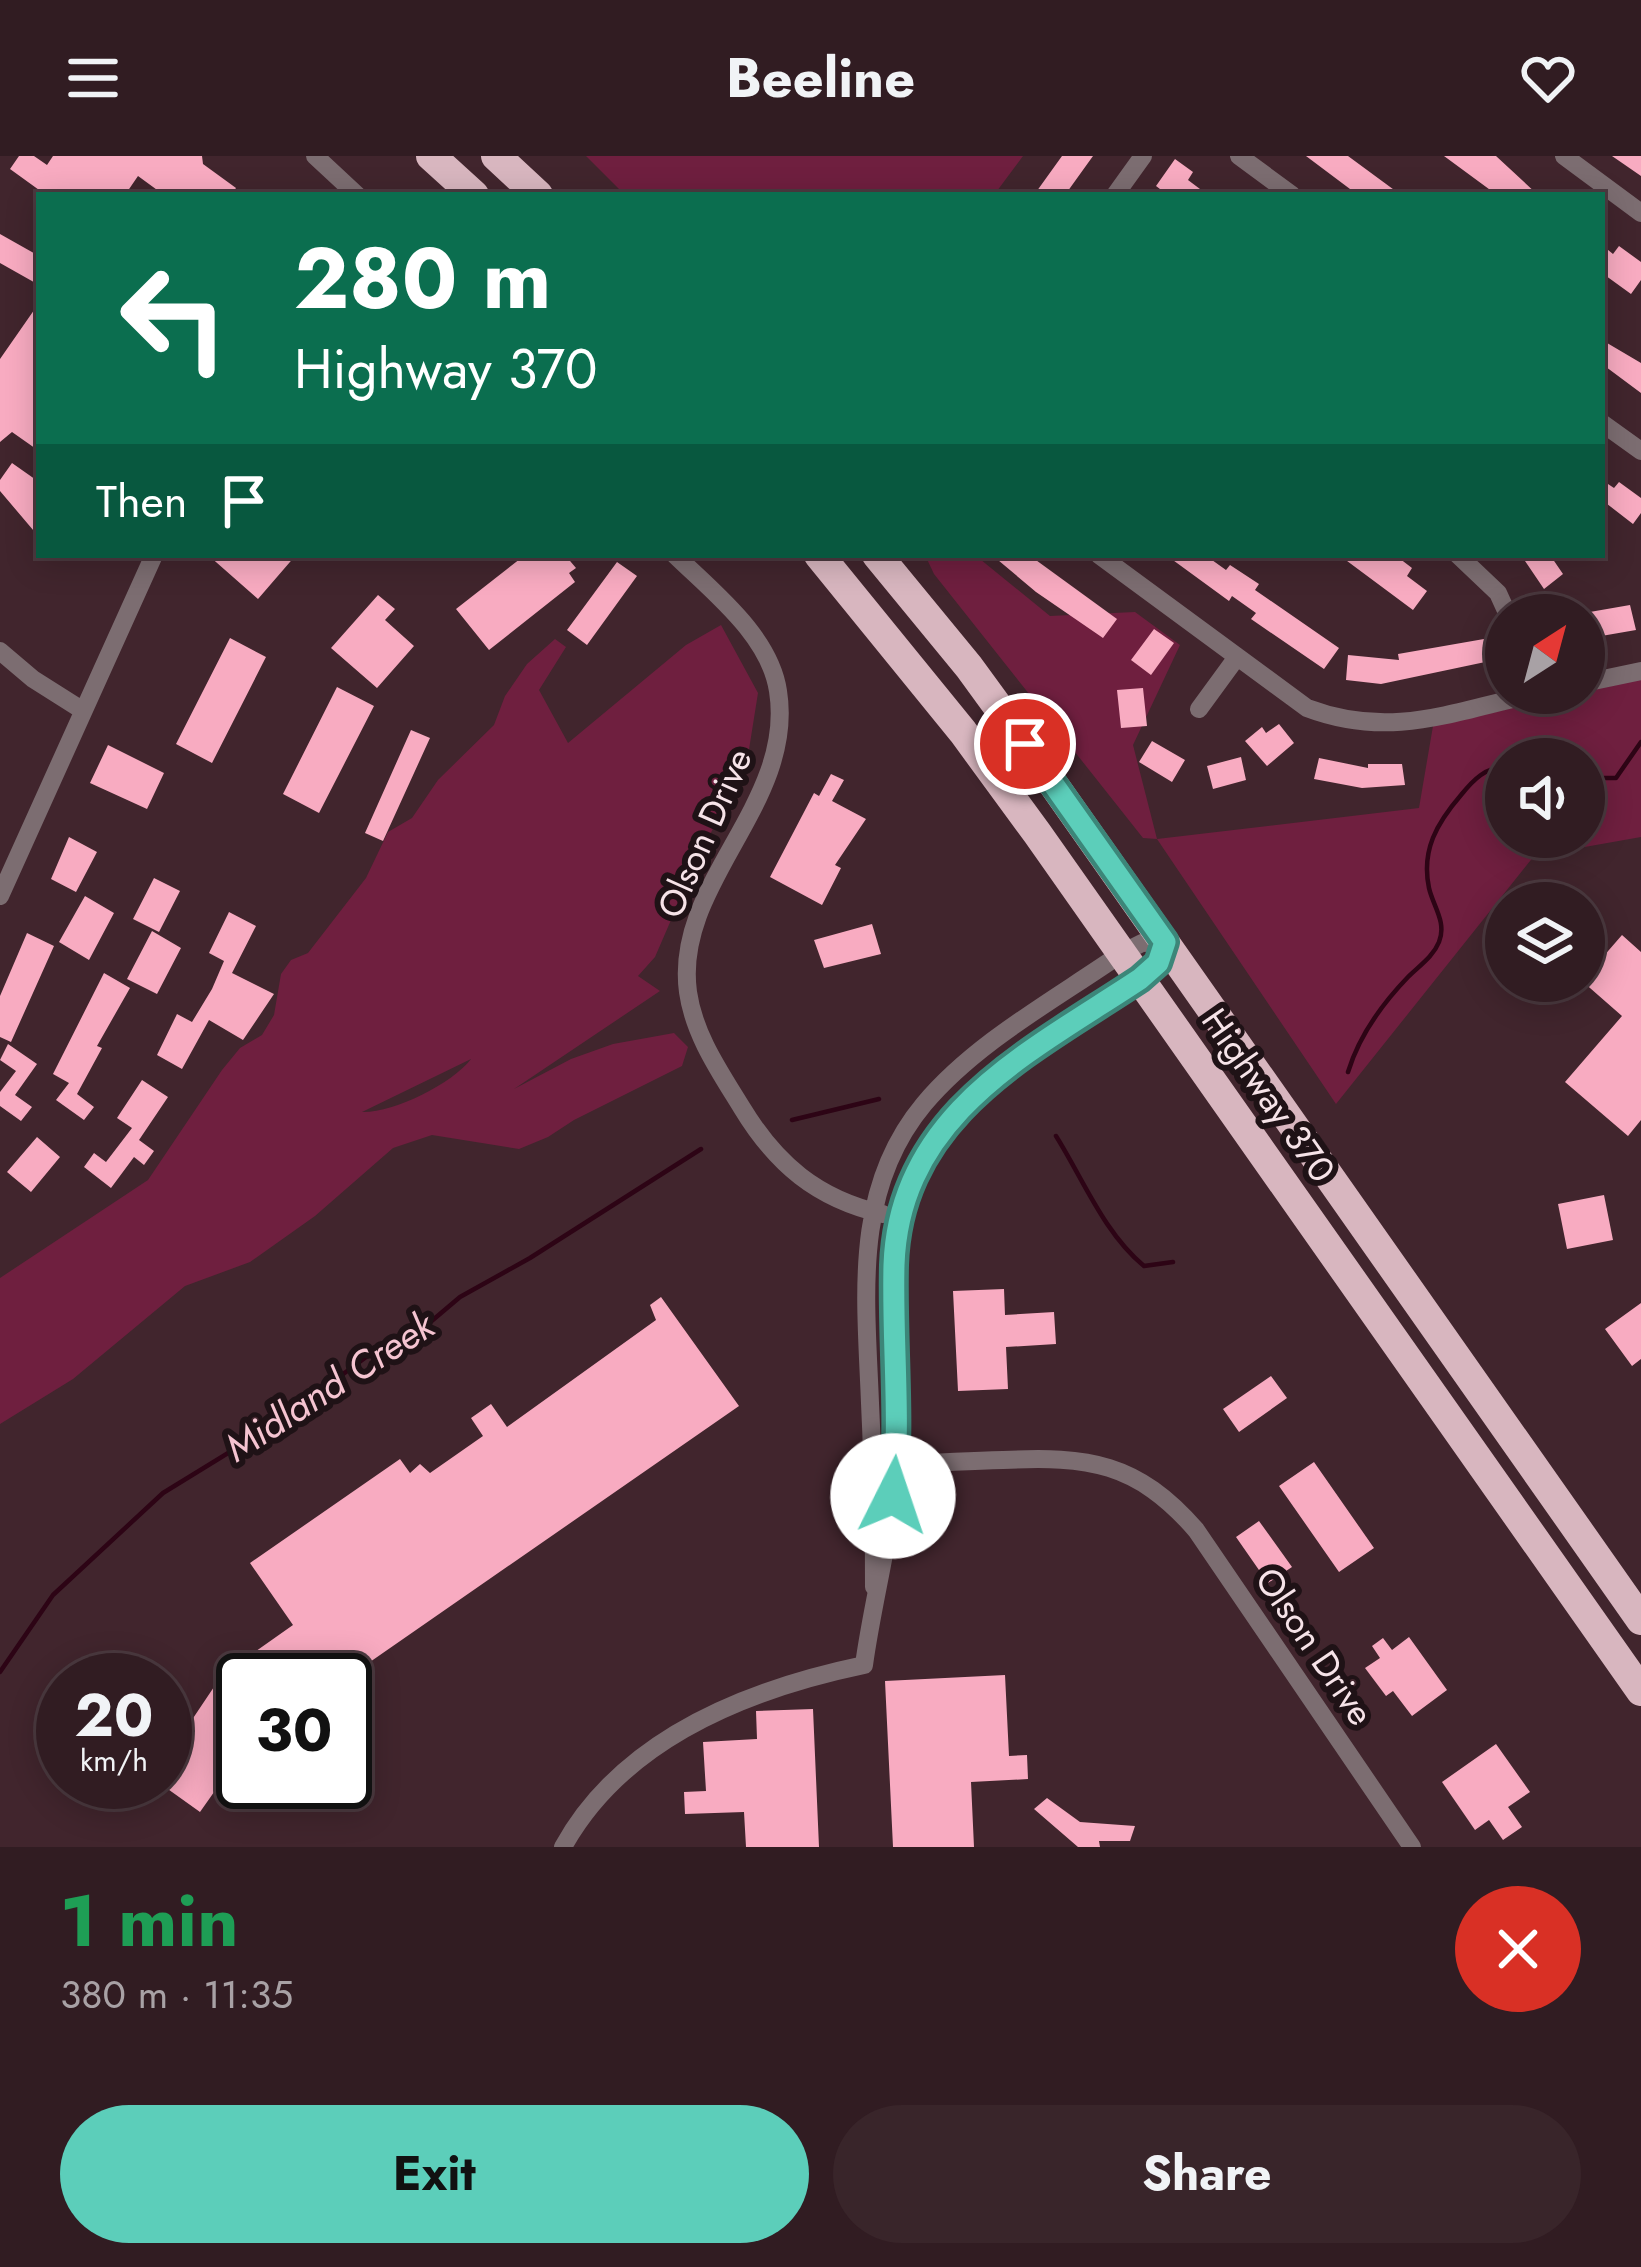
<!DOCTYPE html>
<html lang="en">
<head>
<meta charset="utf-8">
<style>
	body { margin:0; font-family:Jost,sans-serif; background:#39252a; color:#f1f3f6; height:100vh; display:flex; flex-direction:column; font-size:45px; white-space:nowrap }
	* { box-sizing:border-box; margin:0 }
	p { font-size:39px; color:#a8a1a5 }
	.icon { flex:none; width:66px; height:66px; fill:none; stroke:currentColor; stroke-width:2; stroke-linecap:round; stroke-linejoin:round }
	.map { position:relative; height:1691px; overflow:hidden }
	.sheet { display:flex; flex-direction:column; background:#311c22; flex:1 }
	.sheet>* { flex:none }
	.top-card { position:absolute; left:36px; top:36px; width:1569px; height:366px; border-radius:0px; box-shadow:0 6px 30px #0003,0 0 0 3px #4c3a40; background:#0b6e4f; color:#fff; overflow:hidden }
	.needle { width:78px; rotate:36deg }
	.controls { position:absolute; left:1485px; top:438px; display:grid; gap:24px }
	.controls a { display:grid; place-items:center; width:120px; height:120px; border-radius:50%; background:#311c22; box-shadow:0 6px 30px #0003,0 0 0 3px #4c3a40; font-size:60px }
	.speed { position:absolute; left:36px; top:1497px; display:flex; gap:24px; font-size:60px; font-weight:700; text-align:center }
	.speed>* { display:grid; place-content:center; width:156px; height:156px; border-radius:50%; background:#311c22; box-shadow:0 6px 30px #0003,0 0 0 3px #4c3a40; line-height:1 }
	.speed small { font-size:30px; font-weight:400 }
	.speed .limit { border:6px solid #111; border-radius:18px; background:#fff; color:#111 }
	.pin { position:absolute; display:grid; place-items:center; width:102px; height:102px; color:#fff; margin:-51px; border:6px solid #fff; border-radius:50%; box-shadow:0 3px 12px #0007 }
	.me { position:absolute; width:132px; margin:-66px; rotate:4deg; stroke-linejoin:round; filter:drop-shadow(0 0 9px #0008) }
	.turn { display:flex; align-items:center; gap:42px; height:252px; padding:0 60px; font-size:54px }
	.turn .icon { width:156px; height:156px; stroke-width:2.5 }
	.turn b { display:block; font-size:84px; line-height:102px }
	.then { display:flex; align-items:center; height:114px; padding:0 60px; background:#0003; gap:24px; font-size:45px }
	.round { display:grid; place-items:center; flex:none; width:126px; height:126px; border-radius:63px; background:#39252a }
	.overview { display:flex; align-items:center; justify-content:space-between; height:204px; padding:0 60px }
	h1 { font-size:72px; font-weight:700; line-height:90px; color:#1e9e55 }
	.primary-button { display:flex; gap:24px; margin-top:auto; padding:24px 60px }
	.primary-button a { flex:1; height:138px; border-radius:72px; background:#5cceba; color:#111; font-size:48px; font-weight:700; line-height:138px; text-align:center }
	.primary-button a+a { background:#39252a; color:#f1f3f6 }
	header { display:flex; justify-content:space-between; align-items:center; height:156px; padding:0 60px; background:#311c22; font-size:54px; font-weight:700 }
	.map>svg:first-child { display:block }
	.green { fill:#6f1f3f; fill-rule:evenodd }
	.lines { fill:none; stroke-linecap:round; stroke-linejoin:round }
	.stream { stroke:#2d0415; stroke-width:4.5 }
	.building { fill:#f8abc1 }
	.minor { stroke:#7c6d71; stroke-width:18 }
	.trunk { stroke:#d8b6bf; stroke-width:30 }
	.route-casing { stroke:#3c8679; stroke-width:30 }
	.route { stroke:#5cceba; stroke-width:21 }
	.labels { text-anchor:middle; stroke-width:12; stroke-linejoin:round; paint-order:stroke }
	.street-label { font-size:36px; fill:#f6e3e8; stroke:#1f1216 }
	.water-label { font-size:39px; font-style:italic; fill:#f5c4d1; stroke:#1f1216 }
</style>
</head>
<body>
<header><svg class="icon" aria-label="menu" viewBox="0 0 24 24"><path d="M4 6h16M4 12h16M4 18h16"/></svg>Beeline<svg class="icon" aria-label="heart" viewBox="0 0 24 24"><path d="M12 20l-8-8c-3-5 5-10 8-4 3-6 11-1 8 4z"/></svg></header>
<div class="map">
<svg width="1641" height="1691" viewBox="0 0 1641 1691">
	<rect width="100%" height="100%" fill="#41252d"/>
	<path class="green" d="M586 0H1023L994 39H625Z
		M925 399H975L1050 460 1135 456 1180 489 1133 589 1157 683 1419 652 1433 570 1641 523V681L1534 700 1336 948 1157 683 1143 682 934 418ZM1506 603H1584V681H1506Z
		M721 469 758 537 747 606 697 704 655 801 638 820 660 835 514 933 571 903 613 888 674 877 688 891 682 910 574 964 548 981 519 993 432 979 393 992 315 1060 250 1106 185 1130 73 1223 0 1268V1122L148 1024 222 914 240 892 262 879 274 859 281 818 291 804 308 797 366 722 388 676 412 662 438 624 494 569 505 540 527 508 555 483 566 491 539 534 568 587 686 489ZM471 903C452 928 393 957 362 956Z"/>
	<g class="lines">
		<path class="stream" d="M1584 622H1616L1641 586
			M1348 916C1359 880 1382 848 1408 821 1419 810 1433 801 1439 786 1447 766 1433 750 1429 732 1421 694 1437 667 1461 639 1474 623 1485 612 1506 610
			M792 964 879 943
			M1056 980C1083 1023 1104 1077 1144 1110L1173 1106
			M0 1516 53 1439 163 1337 277 1267 381 1190 421 1174 460 1141 530 1102 701 993"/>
	</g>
	<path class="building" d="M19 0H34L47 9 53 0H202L203 8 236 32 231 39H164L138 20 125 39H46L10 13Z
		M1062 0H1093L1065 39H1034Z
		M1306 0H1348L1401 39H1358Z
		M1444 0H1496L1538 39H1497Z
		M1612 0H1641V20Z
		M1175 3 1193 16 1188 24 1208 39H1168L1156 30Z
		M0 78 39 100V129L0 107Z
		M1602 89 1613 98 1619 90 1641 106V124L1631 138 1602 117Z
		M39 147V295L12 276 0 286V203Z
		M1602 184 1641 207V237L1602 208Z
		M12 307 39 326V381L0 335V324Z
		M1602 324 1614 332 1619 326 1641 342V357L1633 368 1602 344Z
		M208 399H296L258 443Z
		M525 399H565L576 412 569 417 575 426 489 494 456 453Z
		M992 399H1029L1117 463 1103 482 1036 436Z
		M1166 399H1205L1226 414 1230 409 1259 428 1255 434 1339 492 1324 513 1251 463 1256 457 1232 440 1229 445Z
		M1339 399H1395L1412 412 1407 420 1427 435 1413 454Z
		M1521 399H1550L1563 418 1544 433Z
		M617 406 637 420 587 489 567 474Z
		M378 439 395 453 385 464 414 490 377 532 331 492Z
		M1630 449 1636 474 1584 483V457Z
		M1154 473 1174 487 1151 519 1131 504Z
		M230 482 266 501 212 607 176 588Z
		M1484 483 1490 505 1381 528 1346 524 1348 499 1399 504 1398 498Z
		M337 531 374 550 319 657 283 638Z
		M1143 532 1147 570 1121 572 1117 534Z
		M1279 568 1294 587 1267 610 1245 585 1262 571 1266 577Z
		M411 574 430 582 383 685 365 677Z
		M1152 585 1185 604 1172 626 1139 606Z
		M108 589 164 617 147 653 90 627Z
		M1241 601 1246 624 1213 633 1207 610Z
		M1319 602 1368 612V608H1402L1405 629 1362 632 1314 623Z
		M831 618 844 624 832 645 866 663 835 709 841 712 822 749 770 721 814 637 819 640Z
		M69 681 97 696 76 736 51 723Z
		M154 722 180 735 159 776 133 763Z
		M85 740 114 757 89 804 59 786Z
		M229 756 256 770 232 817 274 838 243 884 209 864 182 913 157 899 177 858 192 866 212 833 224 805 209 797Z
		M872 768 881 798 824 812 814 784Z
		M152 775 181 792 157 838 127 823Z
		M27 777 54 790 11 886 0 881V840Z
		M1622 779 1641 796V964L1628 980 1565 926 1622 860 1582 825Z
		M104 817 130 832 97 890 102 892 77 938 94 951 84 964 56 944 69 927 53 918Z
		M8 888 37 908 15 939 32 951 21 965 0 950V936L16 915 0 904Z
		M142 924 168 941 139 984 154 995 144 1009 134 1001 111 1032 84 1011 94 997 106 1006 132 972 117 962Z
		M37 981 60 1001 31 1036 7 1016Z
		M1604 1039 1613 1084 1567 1093 1558 1048Z
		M1004 1133 1005 1159 1054 1156 1056 1188 1006 1191 1008 1233 958 1235 953 1135Z
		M661 1141 739 1250 344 1524H243V1595L200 1656 165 1631V1604L222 1519 293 1469 250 1407 400 1303 410 1317 420 1308 430 1317 483 1280 471 1262 491 1248 507 1271 656 1164 650 1149Z
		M1641 1147V1203L1632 1210 1605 1173Z
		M1271 1220 1287 1242 1239 1276 1223 1253Z
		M1314 1306 1374 1392 1339 1416 1279 1330Z
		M1259 1365 1292 1411 1268 1427 1236 1381Z
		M1409 1481 1447 1534 1412 1560 1393 1535 1386 1540 1365 1512 1380 1502 1372 1490 1383 1482 1392 1494Z
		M1005 1519 1009 1600 1027 1599 1028 1623 971 1626 974 1691H893L885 1525Z
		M813 1553 819 1691H746L744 1656 685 1658 684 1636 706 1635 703 1586 757 1583 756 1555Z
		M1496 1588 1530 1636 1508 1651 1522 1671 1503 1684 1489 1664 1475 1674 1442 1626Z
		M1047 1642 1080 1666 1135 1670 1130 1685H1099L1100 1691H1078L1034 1653Z"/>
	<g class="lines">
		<path class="minor" d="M315 0 357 39
			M1239 0 1292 39
			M1564 0 1641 57
			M1115 39 1143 0
			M1602 267 1641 295
			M675 399C713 436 770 480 778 535 796 648 673 727 688 836 694 879 720 916 742 952 776 1008 817 1043 883 1058
			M1099 399 1307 552C1392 584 1454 555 1538 537
			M1458 399 1498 437 1508 459
			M0 495 33 523 82 554
			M1584 527 1641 515
			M1199 553 1237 501
			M0 740 154 399
			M890 1309C927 1307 965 1305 1003 1304 1088 1300 1137 1306 1196 1374L1412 1691
			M563 1691C623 1582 749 1533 864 1509 873 1443 892 1377 896 1310 904 1191 866 1075 943 972 988 910 1077 865 1140 823L1158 807 1165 786 1142 787 1122 797C1056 843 976 886 924 948 852 1034 866 1142 870 1247 873 1308 874 1370 874 1431"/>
		<path class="trunk" d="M431 0 474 39
			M496 0 538 39
			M819 399 963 576 1037 677 1641 1535
			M877 399 969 511 1025 588 1641 1464"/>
	</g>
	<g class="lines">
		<defs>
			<path id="route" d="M893 1340C901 1263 892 1186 894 1109 899 958 1030 896 1140 823L1158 807 1165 786 1025 588"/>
		</defs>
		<use href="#route" class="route-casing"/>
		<use href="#route" class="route"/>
	</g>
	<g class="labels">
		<g class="street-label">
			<text transform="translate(704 677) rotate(-66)" y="13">Olson Drive</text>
			<text transform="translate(1269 939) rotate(55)" y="13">Highway 370</text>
			<text transform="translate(1315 1490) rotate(56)" y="13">Olson Drive</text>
		</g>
		<g class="water-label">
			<text transform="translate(329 1230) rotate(-33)" y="14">Midland Creek</text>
		</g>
	</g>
</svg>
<div class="controls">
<a><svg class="needle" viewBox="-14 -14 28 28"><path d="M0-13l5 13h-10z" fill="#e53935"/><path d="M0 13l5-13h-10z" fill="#a8a1a5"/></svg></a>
<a><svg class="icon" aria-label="sound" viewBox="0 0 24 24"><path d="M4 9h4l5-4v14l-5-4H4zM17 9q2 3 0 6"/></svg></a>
<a><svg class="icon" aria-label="layers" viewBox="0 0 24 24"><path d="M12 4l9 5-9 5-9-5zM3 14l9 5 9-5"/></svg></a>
</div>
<div class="speed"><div>20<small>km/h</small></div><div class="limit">30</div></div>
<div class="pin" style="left:1025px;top:588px;background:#d93025"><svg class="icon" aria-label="arrive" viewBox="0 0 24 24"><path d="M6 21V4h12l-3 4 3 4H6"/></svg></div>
<svg class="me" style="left:893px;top:1340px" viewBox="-20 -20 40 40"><circle r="19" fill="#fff"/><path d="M0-13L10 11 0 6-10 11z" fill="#5cceba"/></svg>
<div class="top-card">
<div class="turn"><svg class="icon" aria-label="left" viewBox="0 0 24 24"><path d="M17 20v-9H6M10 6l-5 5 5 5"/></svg><div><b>280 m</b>Highway 370</div></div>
<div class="then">Then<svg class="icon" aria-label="arrive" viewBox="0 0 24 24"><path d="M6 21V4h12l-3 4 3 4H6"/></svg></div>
</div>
</div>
<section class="sheet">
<div class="overview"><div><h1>1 min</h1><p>380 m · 11:35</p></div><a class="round" style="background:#d93025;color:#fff"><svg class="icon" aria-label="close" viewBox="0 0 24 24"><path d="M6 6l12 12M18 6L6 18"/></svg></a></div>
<div class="primary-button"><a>Exit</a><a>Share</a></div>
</section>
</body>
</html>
